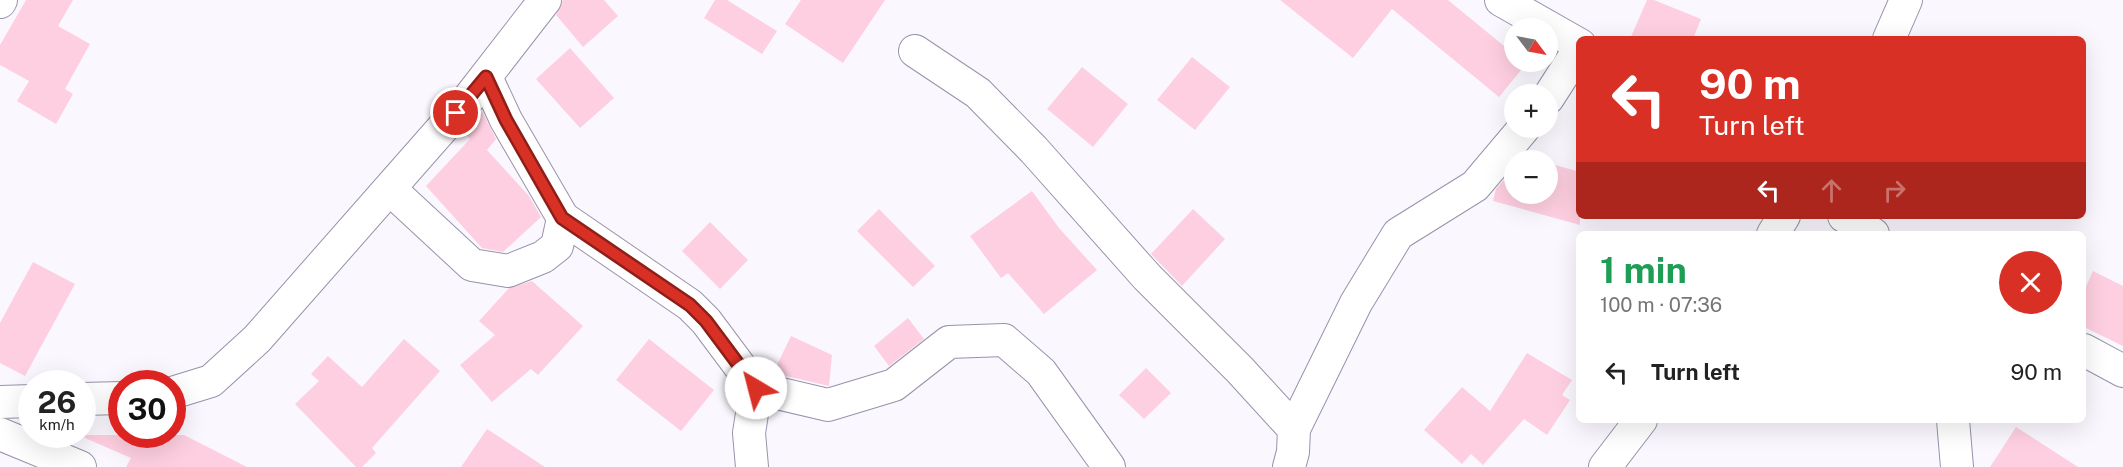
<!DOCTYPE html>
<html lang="en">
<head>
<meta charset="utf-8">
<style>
	body { margin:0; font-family:"Public Sans",sans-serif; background:#f2f2f2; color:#222; height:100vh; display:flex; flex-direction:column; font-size:22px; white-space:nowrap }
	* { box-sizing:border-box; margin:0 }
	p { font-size:20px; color:#767676 }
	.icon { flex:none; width:33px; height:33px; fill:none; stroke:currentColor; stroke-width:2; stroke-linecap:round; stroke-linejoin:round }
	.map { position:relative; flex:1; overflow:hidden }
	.panel { position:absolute; left:1576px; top:231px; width:510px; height:192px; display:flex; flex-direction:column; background:#fff; border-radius:9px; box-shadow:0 6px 24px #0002 }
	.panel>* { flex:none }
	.banner { position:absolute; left:1576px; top:36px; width:510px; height:183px; border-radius:9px; box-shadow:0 6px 24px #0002; background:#d93025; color:#fff; overflow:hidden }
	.needle { width:39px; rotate:122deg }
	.fabs { position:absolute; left:1504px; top:18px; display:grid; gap:12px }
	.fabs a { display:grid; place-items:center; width:54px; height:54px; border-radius:50%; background:#fff; box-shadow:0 6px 24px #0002; font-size:30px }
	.speed { position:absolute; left:18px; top:370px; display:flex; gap:12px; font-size:30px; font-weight:700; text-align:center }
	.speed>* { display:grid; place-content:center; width:78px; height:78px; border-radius:50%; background:#fff; box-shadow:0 6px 24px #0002; line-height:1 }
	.speed small { font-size:15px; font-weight:400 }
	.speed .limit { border:9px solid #d22; background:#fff; color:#111 }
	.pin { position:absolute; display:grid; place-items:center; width:51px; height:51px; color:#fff; margin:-26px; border:3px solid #fff; border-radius:50%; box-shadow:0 2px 6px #0007 }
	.me { position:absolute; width:66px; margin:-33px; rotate:323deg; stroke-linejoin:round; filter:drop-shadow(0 0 4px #0008) }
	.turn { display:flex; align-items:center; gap:21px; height:126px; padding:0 24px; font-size:27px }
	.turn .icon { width:78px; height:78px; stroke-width:2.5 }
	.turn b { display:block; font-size:42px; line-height:51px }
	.lanes { display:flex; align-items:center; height:57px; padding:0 24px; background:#0003; justify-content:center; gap:30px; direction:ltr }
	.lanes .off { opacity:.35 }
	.round { display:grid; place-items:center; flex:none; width:63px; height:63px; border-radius:32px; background:#f2f2f2 }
	.head { display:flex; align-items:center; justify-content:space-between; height:102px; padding:0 24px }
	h1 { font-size:36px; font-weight:700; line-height:45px; color:#1e9e55 }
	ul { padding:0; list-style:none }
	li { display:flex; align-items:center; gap:18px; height:78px; padding:0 24px }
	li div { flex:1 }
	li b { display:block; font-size:22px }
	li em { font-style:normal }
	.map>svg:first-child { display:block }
	.building { fill:#fecfe0 }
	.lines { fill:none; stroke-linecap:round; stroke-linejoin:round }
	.minor-casing { stroke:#9892ab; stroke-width:34 }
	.minor { stroke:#fff; stroke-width:32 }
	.route-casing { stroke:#8d1f18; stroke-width:15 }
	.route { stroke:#d93025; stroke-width:10 }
</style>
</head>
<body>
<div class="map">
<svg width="2123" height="467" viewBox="0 0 2123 467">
	<rect width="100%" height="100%" fill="#faf8fe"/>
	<path class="building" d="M26 0H73L58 26 90 44 65 89 73 94 56 124 17 101 29 81 0 65V45Z
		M563 0H604L618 16 583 47 556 15Z
		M715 0H727L777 31 762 54 704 18Z
		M801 0H885L843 63 785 24Z
		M1280 0H1448L1515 55V62L1526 64 1499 97 1392 9 1353 58Z
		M1647 0H1654L1701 19 1693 39H1630Z
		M570 48 614 98 580 128 536 79Z
		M1192 57 1230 87 1195 130 1157 100Z
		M1082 67 1128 104 1093 147 1047 109Z
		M482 111 496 139 487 150 529 196 541 217 503 252 482 248 426 186 470 139 463 132Z
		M1548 163 1580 172V225L1493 201 1496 189 1515 167V194H1548Z
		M1032 191 1059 228 1097 270 1044 314 1008 273 1001 278 970 236Z
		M879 209 935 266 913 287 857 231Z
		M1193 209 1225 239 1182 286 1151 254Z
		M710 222 748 260 720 289 682 251Z
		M33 262 75 284 25 376 0 363V323Z
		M2093 271 2123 286V346L2084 327V291Z
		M532 281 583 326 538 375 531 369 492 402 460 365 495 335 479 321 509 288Z
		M908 318 924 339 889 366 874 346Z
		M791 336 832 355 829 386 773 373Z
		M404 339 440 371 372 448 376 453 362 467H356L295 404 319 381 311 374 328 356 362 387Z
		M649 339 714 390 681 431 616 380Z
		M1527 353 1572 380 1562 395 1570 400 1547 435 1524 419 1483 465 1471 454 1462 464 1424 430 1462 387 1490 411Z
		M1146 368 1171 393 1144 419 1119 395Z
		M2016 427 2078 467H1990Z
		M487 429 545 467H461Z
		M78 435H184L247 467H126L131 458Z"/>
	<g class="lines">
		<defs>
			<path id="minor" d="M1501 0 1580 45
				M0 2 1 0
				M1889 39 1906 0
				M915 51 978 93 1034 150 1147 277 1240 370 1294 429 1293 452 1289 467
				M486 77 506 120 563 218 690 305 706 321 756 388 828 405 894 385 949 342 1004 340 1041 372 1109 467
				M1548 98 1580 48
				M390 189 472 265 508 271 543 257 557 246 563 218
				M1844 216 1873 234
				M1773 234 1784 216
				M2084 350 2123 371
				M172 393 211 381 257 339 469 98 545 0
				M82 399 122 398
				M0 402 32 401
				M1953 420 1957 467
				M1294 429 1356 303 1398 234 1475 186 1524 128
				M0 434 80 467
				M752 467 749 433 756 388
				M1605 467 1641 420"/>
		</defs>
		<use href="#minor" class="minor-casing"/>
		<use href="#minor" class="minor"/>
	</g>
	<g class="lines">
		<defs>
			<path id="route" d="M456 113 486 77 506 120 562 218 690 305 706 321 756 388"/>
		</defs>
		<use href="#route" class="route-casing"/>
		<use href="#route" class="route"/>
	</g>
</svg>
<div class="fabs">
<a><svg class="needle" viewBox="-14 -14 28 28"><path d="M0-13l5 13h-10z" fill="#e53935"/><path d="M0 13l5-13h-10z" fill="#767676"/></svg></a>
<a>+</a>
<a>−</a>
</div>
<div class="speed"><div>26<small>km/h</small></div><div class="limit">30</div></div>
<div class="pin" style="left:456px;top:113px;background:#d93025"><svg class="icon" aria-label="arrive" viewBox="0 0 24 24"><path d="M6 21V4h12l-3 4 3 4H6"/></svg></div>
<svg class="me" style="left:756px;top:388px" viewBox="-20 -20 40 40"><circle r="19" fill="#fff"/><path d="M0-13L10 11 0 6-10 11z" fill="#d93025"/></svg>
<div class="banner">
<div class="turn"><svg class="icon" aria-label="left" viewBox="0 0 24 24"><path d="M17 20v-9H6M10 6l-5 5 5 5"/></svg><div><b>90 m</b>Turn left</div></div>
<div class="lanes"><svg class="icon" aria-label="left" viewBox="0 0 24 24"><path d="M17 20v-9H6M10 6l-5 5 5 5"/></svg><svg class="icon off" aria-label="ahead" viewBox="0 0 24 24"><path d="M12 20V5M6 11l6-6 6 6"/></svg><svg class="icon off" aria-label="right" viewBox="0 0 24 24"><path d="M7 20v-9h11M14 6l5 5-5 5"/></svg></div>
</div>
<section class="panel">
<div class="head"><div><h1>1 min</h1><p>100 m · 07:36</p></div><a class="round" style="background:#d93025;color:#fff"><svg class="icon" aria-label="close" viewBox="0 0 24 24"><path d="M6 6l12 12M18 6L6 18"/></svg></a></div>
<ul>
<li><svg class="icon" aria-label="left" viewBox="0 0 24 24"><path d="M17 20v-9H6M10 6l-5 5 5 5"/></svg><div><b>Turn left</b></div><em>90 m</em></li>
</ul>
</section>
</div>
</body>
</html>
